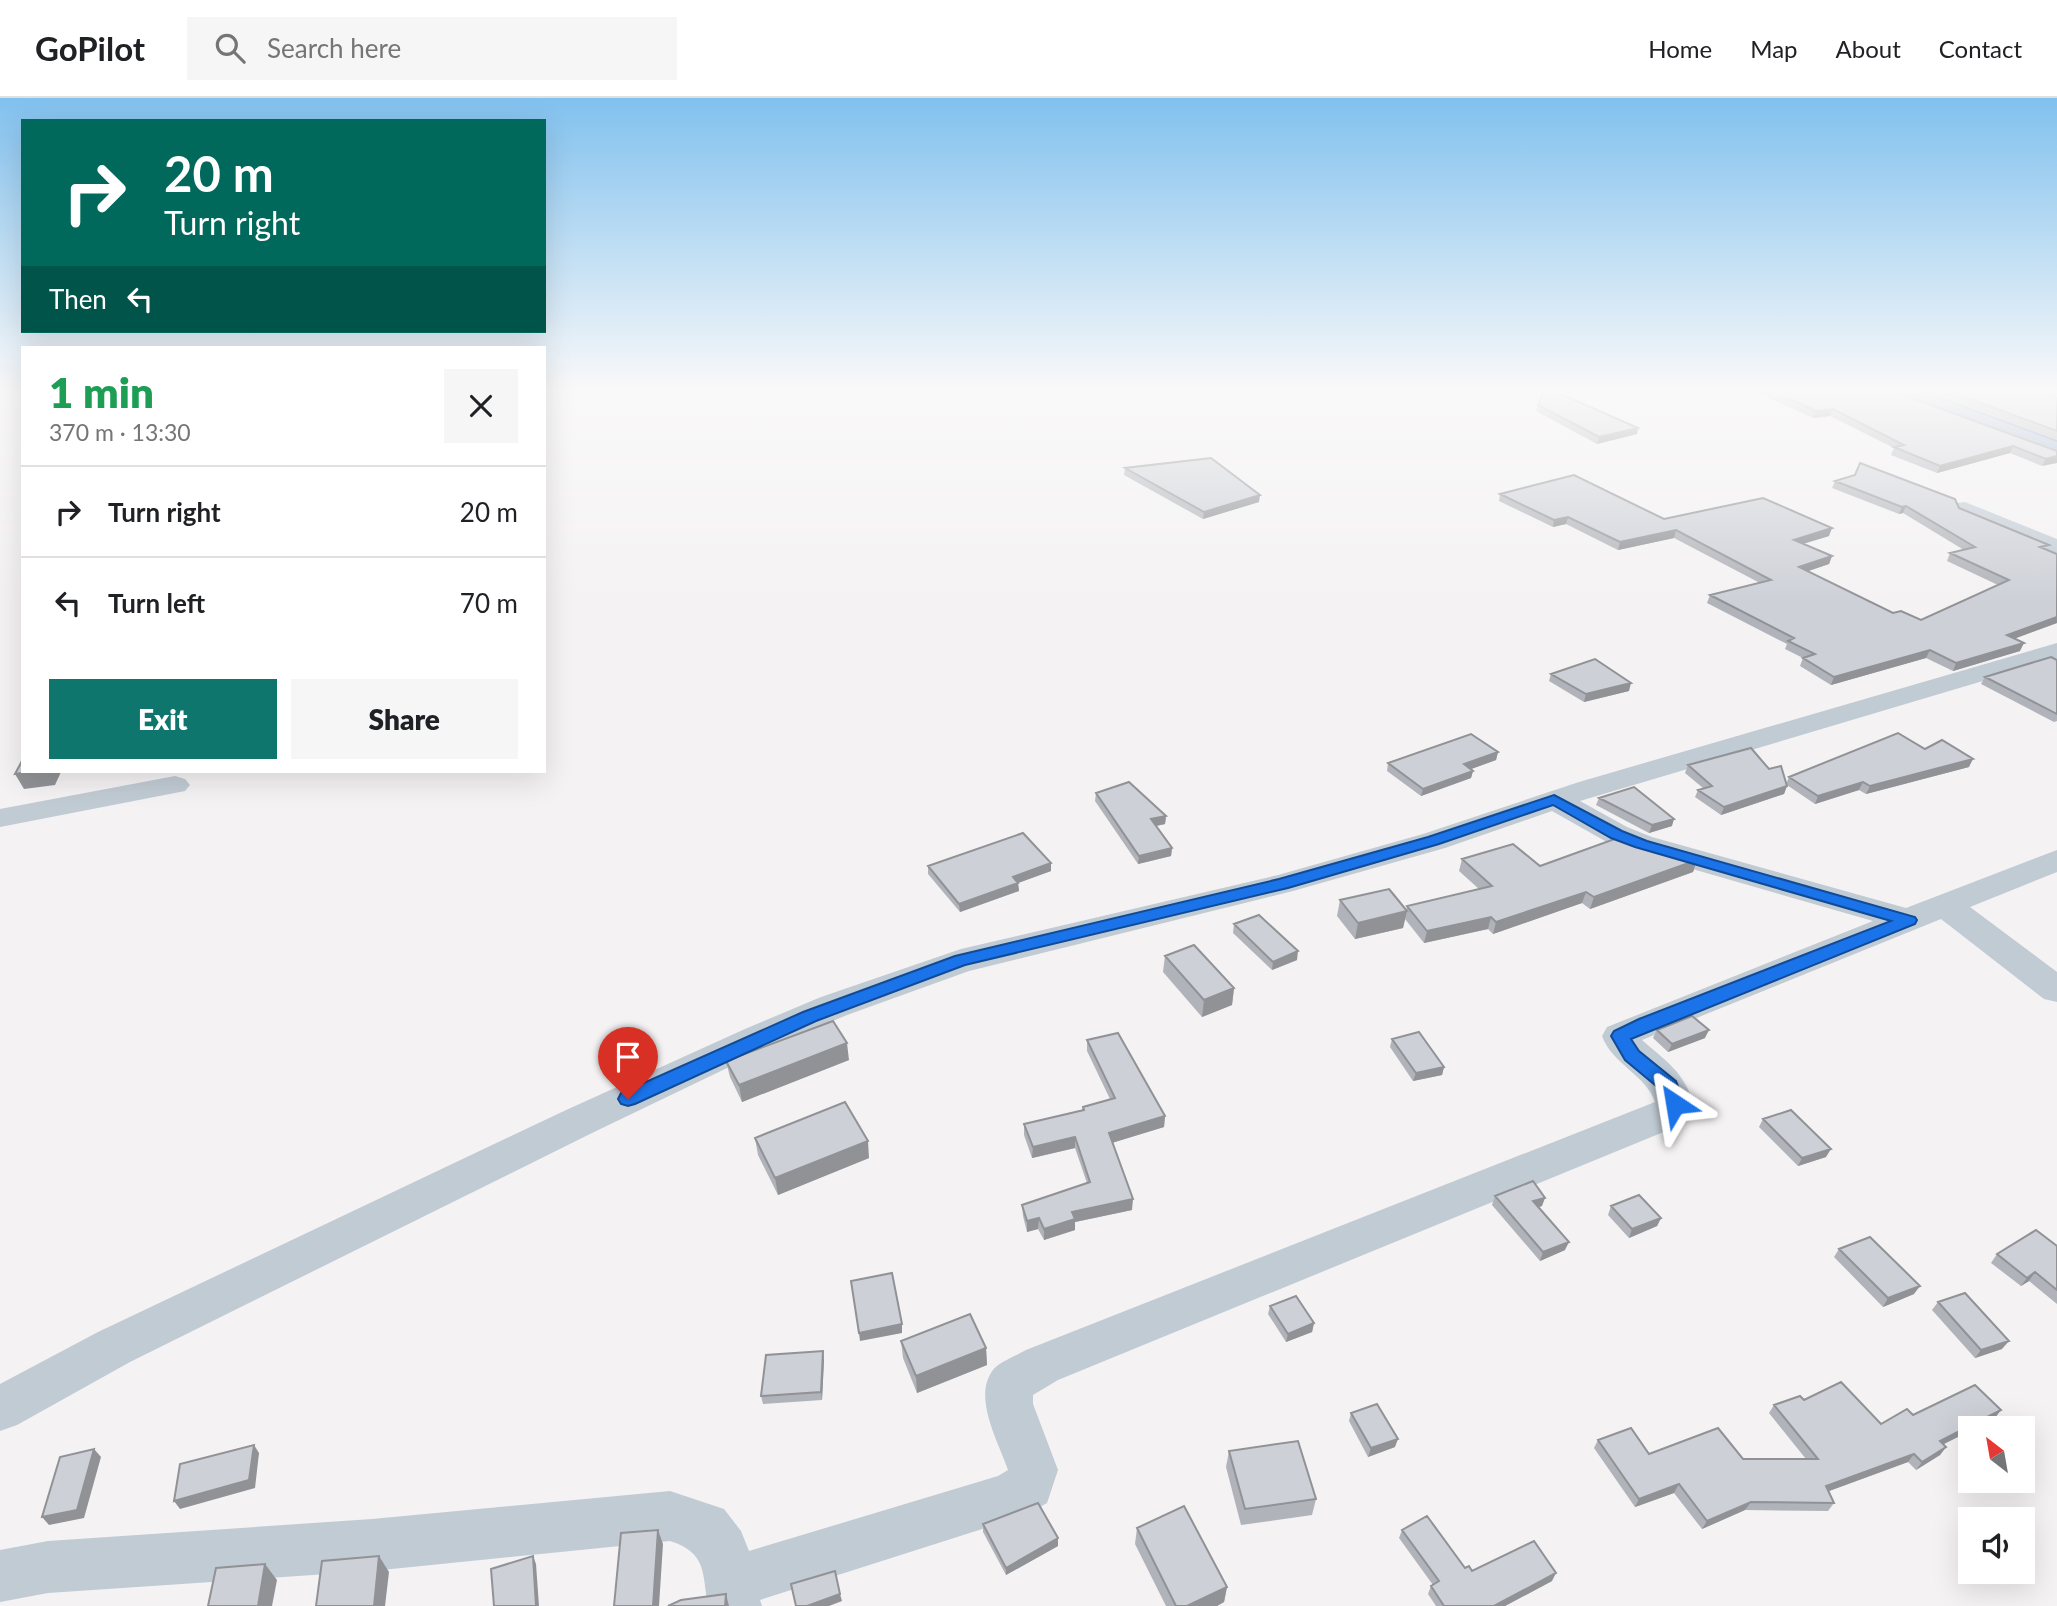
<!DOCTYPE html>
<html lang="en">
<head>
<meta charset="utf-8">
<style>
	body { margin:0; font-family:Lato,sans-serif; background:#f6f6f6; color:#202124; height:100vh; display:flex; flex-direction:column; font-size:26px; white-space:nowrap }
	* { box-sizing:border-box; margin:0 }
	p { font-size:23px; color:#757577 }
	.icon { flex:none; width:38px; height:38px; fill:none; stroke:currentColor; stroke-width:2; stroke-linecap:round; stroke-linejoin:round }
	.map { position:relative; flex:1; overflow:hidden }
	.drawer { position:absolute; left:21px; top:248px; width:525px; height:427px; display:flex; flex-direction:column; background:#fff; border-radius:0px; box-shadow:0 7px 28px #0002 }
	.drawer>* { flex:none }
	.guide { position:absolute; left:21px; top:21px; width:525px; height:214px; border-radius:0px; box-shadow:0 7px 28px #0002; background:#00695c; color:#fff; overflow:hidden }
	.needle { width:46px; rotate:329deg }
	.controls { position:absolute; left:1958px; top:1318px; display:grid; gap:14px }
	.controls a { display:grid; place-items:center; width:77px; height:77px; border-radius:0px; background:#fff; box-shadow:0 7px 28px #0002; font-size:35px }
	.pin { position:absolute; display:grid; place-items:center; width:60px; height:60px; color:#fff; margin:-72px -30px; border-radius:50% 50% 50% 0; rotate:-45deg; box-shadow:0 0 7px #0007 }
	.pin .icon { rotate:45deg }
	.me { position:absolute; width:77px; margin:-38px; rotate:327deg; stroke-linejoin:round; filter:drop-shadow(0 0 5px #0008) }
	.turn { display:flex; align-items:center; gap:24px; height:147px; padding:0 28px; font-size:32px }
	.turn .icon { width:91px; height:91px; stroke-width:2.5 }
	.turn b { display:block; font-size:49px; line-height:60px }
	.then { display:flex; align-items:center; height:66px; padding:0 28px; background:#0003; gap:14px; font-size:26px }
	.round { display:grid; place-items:center; flex:none; width:74px; height:74px; border-radius:0px; background:#f6f6f6 }
	.headline { display:flex; align-items:center; justify-content:space-between; height:119px; padding:0 28px }
	h1 { font-size:42px; font-weight:800; line-height:52px; color:#1e9e55 }
	.action { display:flex; gap:14px; margin-top:auto; padding:14px 28px }
	.action a { flex:1; height:80px; border-radius:0px; background:#0f766e; color:#fff; font-size:28px; font-weight:800; line-height:80px; text-align:center }
	.action a+a { background:#f6f6f6; color:#202124 }
	ul { padding:0; list-style:none }
	li { display:flex; align-items:center; gap:21px; height:91px; padding:0 28px; border-top:2px solid #e0e0e0 }
	li div { flex:1 }
	li b { display:block; font-size:26px }
	li em { font-style:normal }
	header { display:flex; align-items:center; gap:42px; box-sizing:border-box; height:98px; padding:0 35px; background:#fff; border-bottom:2px solid #e0e0e0 }
	header strong { font-size:33px }
	nav { display:flex; gap:38px; margin-inline-start:auto; font-size:24px }
	.search { width:490px; height:63px; background:#f6f6f6; display:flex; align-items:center; gap:18px; box-sizing:border-box; padding:0 24px; border-radius:0px; color:#757577; font-size:26px }
	.map>svg:first-child { display:block }
	.lines { fill:none; stroke-linecap:round; stroke-linejoin:round }
	.trunk-casing { stroke:#7089b1; stroke-width:4 }
	.minor { fill:#c1cbd4; fill-rule:evenodd }
	.trunk { fill:#9aaecc; fill-rule:evenodd }
	.wall { fill:#b0b3b9 }
	.shaded-wall { fill:#909296 }
	.building { fill:#cdd0d7; stroke:#909296; stroke-width:2 }
	.route { fill:#1a73e8; stroke:#114b97; stroke-width:2 }
</style>
</head>
<body>
<header>
<strong>GoPilot</strong>
<div class="search"><svg class="icon" aria-label="search" viewBox="0 0 24 24"><circle cx="10" cy="10" r="6"/><path d="M15 15l6 6"/></svg>Search here</div>
<nav><a>Home</a><a>Map</a><a>About</a><a>Contact</a></nav>
</header>
<div class="map">
<svg width="2057" height="1508" viewBox="0 0 2057 1508">
	<rect width="100%" height="100%" fill="#f4f2f2"/>
	<g class="lines">
		<defs>
			<path id="trunk" d="M1891 294H1923L2057 344V359L1894 299Z"/>
		</defs>
		<use href="#trunk" class="trunk-casing"/>
		<path class="minor" d="M1965 404 2057 441V456L1957 415 1954 410 1957 405Z
			M2057 545V561L1580 703 1627 729 1652 739 1906 810 2057 752V774L1970 809 2057 874V904L2044 901 1941 821 1642 942C1667 964 1683 973 1694 1006L1683 1026 1058 1282 1033 1297V1306L1058 1372 1047 1405 1026 1417 760 1502 762 1508H708C702 1474 707 1455 670 1443L372 1473 48 1495 0 1504V1452L48 1443 372 1421 670 1393 724 1411 741 1433 749 1453 998 1378 1008 1372C999 1345 972 1299 993 1272 999 1264 1016 1258 1026 1252L1655 1004C1646 977 1612 966 1602 938L1607 929 1873 823 1630 753 1605 743 1552 713 1445 750 1293 793 969 873 847 917 771 949 592 1035 130 1264 17 1327 0 1333V1286L98 1234 564 1013 745 931 821 899 961 851 1278 777 1423 736 1579 684Z
			M175 678 185 681 190 687 185 693 0 729V711Z"/>
		<use href="#trunk" class="trunk"/>
	</g>
	<path class="wall" d="M1756 294H1895L2057 353 2042 368 2010 355 1937 375 1891 357 1894 350 1830 318 1813 320Z
		M1931 294H2057L2055 299 2057 300V342Z
		M1538 307 1637 336 1597 346 1536 313Z
		M1125 370 1259 404 1203 421 1124 377Z
		M1835 383 1959 410 2057 456V525L2014 540 2020 553 1953 573 1926 560 1831 587 1800 568 1803 560 1785 551 1787 546 1707 505 1710 497 1760 485 1674 440 1618 452 1566 426 1553 429 1499 403 1500 396 1664 421 1829 438 1803 446 1832 458 1829 466 1807 473 1893 515 1921 522 1998 487 1947 463 1950 455 1964 452 1903 415 1899 416 1832 390Z
		M2057 562V623L2054 624 1981 586 1985 579Z
		M1551 576 1629 593 1584 604 1549 583Z
		M1925 651 1969 669 1866 696 1859 692 1815 706 1787 687 1784 696 1721 717 1695 699 1698 692 1703 690 1685 675 1688 667 1769 671 1786 686 1789 679Z
		M1498 654 1496 662 1471 671 1473 673 1471 680 1421 698 1387 673 1388 665Z
		M1096 695 1166 718 1165 726 1156 728 1172 750 1171 758 1138 766 1095 703Z
		M1599 700 1672 728 1649 735 1596 707Z
		M1462 761 1540 768 1697 762 1693 774 1590 811 1582 805 1493 836 1488 831 1424 845 1405 821 1403 830 1355 841 1337 818 1340 802 1406 813 1407 808 1479 791 1459 773Z
		M1051 765V773L1018 785 1019 793 960 814 928 776V768Z
		M1234 826 1297 862 1272 872 1233 835Z
		M1165 858 1234 890 1232 907 1202 919 1163 874Z
		M1657 932 1705 940 1668 954 1653 940Z
		M1392 941 1444 969 1442 977 1413 983 1390 949Z
		M1087 942 1165 1018 1164 1029 1112 1045 1132 1112 1075 1124V1132L1044 1142 1038 1131 1027 1134 1023 1118 1022 1107 1087 1085 1075 1050 1032 1060 1024 1037V1026L1082 1012 1083 1009 1110 1001 1087 953Z
		M849 962 742 1004 730 979 726 963Z
		M1763 1021 1826 1059 1798 1068 1759 1029Z
		M755 1040 869 1060 778 1097 758 1057Z
		M1495 1098 1542 1108 1539 1109 1565 1152 1540 1163 1492 1107Z
		M1611 1108 1661 1120 1657 1128 1629 1140 1608 1117Z
		M2057 1148V1206L2029 1183 2021 1188 1991 1165 1997 1156Z
		M1839 1151 1914 1196 1883 1209 1834 1159Z
		M1938 1204 2002 1251 1975 1260 1932 1212Z
		M1270 1208 1314 1225 1312 1234 1286 1244 1268 1216Z
		M901 1243 986 1250 987 1267 917 1295 903 1260Z
		M823 1253 824 1262 822 1302 763 1306 761 1298Z
		M1804 1302 1881 1326 1913 1317 1995 1320 1943 1346 1946 1349 1940 1357 1916 1372 1908 1364 1829 1393 1834 1405 1828 1413 1745 1412 1702 1431 1674 1395 1635 1409 1594 1350 1598 1342 1649 1356 1743 1361H1806L1769 1315 1774 1307Z
		M1351 1315 1395 1349 1368 1359 1349 1323Z
		M1229 1353 1316 1401 1312 1417 1241 1427 1226 1369Z
		M983 1426 1058 1448 1006 1477 983 1434Z
		M1137 1430 1227 1489 1224 1504 1217 1508H1166L1135 1446Z
		M1402 1432 1472 1473 1552 1483 1505 1508H1436L1428 1496 1431 1488 1433 1487 1399 1440Z"/>
	<path class="shaded-wall" d="M2052 294H2057L2055 299 2046 296Z
		M1833 311 1830 318 1813 320 1816 313Z
		M1638 330 1637 336 1597 346 1599 339Z
		M2013 348 2010 355 1937 375 1940 368Z
		M2057 358V365L2042 368 2046 361Z
		M1260 397 1259 404 1203 421 1204 414Z
		M1906 408 1903 415 1899 416 1902 409Z
		M1568 419 1566 426 1553 429 1554 422Z
		M1832 430 1829 438 1792 449 1794 442Z
		M1676 432 1674 440 1618 452 1620 444Z
		M1832 458 1829 466 1797 477 1799 469Z
		M2057 519V525L2003 545 2007 537Z
		M2024 545 2020 553 1953 573 1956 565Z
		M1930 552 1926 560 1831 587 1834 579Z
		M1631 585 1629 593 1584 604 1586 596Z
		M1498 654 1496 662 1463 674 1464 666Z
		M1973 661 1969 669 1866 696 1870 688Z
		M1473 673 1471 680 1421 698 1423 691Z
		M28 674H61L55 687 24 691 15 676Z
		M1863 684 1859 692 1815 706 1818 698Z
		M1787 688 1784 696 1721 717 1724 709Z
		M1166 718 1165 726 1151 729V721Z
		M1674 721 1672 728 1649 735 1652 727Z
		M1172 750 1171 758 1138 766 1139 758Z
		M1697 762 1693 774 1590 811 1594 799Z
		M1051 765V773L1018 785 1019 793 960 814 959 806 1013 779Z
		M1586 794 1582 805 1493 836 1496 824Z
		M1407 813 1403 830 1355 841 1358 825Z
		M1491 819 1488 831 1424 845 1427 833Z
		M1298 853 1297 862 1272 872 1273 864Z
		M1234 890 1232 907 1202 919 1204 902Z
		M1709 932 1705 940 1668 954 1672 946Z
		M847 945 849 962 742 1004 739 987Z
		M1444 969 1442 977 1413 983 1416 975Z
		M1165 1018 1164 1029 1108 1046 1109 1035Z
		M1075 1039V1050L1032 1060 1033 1049Z
		M868 1043 869 1060 778 1097 775 1080Z
		M1831 1051 1826 1059 1798 1068 1802 1060Z
		M1545 1100 1542 1108 1530 1112 1533 1103Z
		M1133 1101 1132 1112 1075 1124V1132L1044 1142V1131L1072 1114Z
		M1039 1120 1038 1131 1027 1134V1123Z
		M1661 1120 1657 1128 1629 1140 1632 1131Z
		M1569 1144 1565 1152 1540 1163 1543 1154Z
		M2035 1174 2029 1183 2021 1188 2027 1180Z
		M1920 1188 1914 1196 1883 1209 1888 1200Z
		M1314 1225 1312 1234 1286 1244 1288 1236Z
		M902 1226V1235L860 1243 859 1235Z
		M2009 1243 2002 1251 1975 1260 1981 1252Z
		M986 1250 987 1267 917 1295 916 1278Z
		M823 1253 824 1262 822 1302 821 1294Z
		M2001 1312 1995 1320 1976 1330H1970V1333L1934 1351 1940 1343Z
		M1398 1341 1395 1349 1368 1359 1371 1350Z
		M254 1347 259 1355 255 1390 180 1411 174 1403Z
		M1946 1349 1940 1357 1916 1372 1922 1364Z
		M94 1351 101 1359 84 1420 49 1427 42 1419Z
		M1914 1356 1908 1364 1821 1396 1826 1388Z
		M1679 1386 1674 1395 1635 1409 1639 1401Z
		M1751 1404 1745 1412 1702 1431 1707 1423Z
		M658 1432 663 1446 659 1508H653Z
		M1058 1440V1448L1006 1477V1470Z
		M379 1458 389 1474 385 1508H374Z
		M533 1458 536 1466 539 1508H536Z
		M265 1466 277 1482 272 1508H258Z
		M1556 1475 1552 1483 1505 1508H1494Z
		M1227 1489 1224 1504 1217 1508H1187Z
		M726 1496 729 1508H725Z
		M840 1496 842 1503 829 1508H807Z"/>
	<path class="building" d="M1544 294H1556L1638 330 1599 339 1538 307Z
		M1774 294H1895L2057 353V358L2046 361 2013 348 1940 368 1894 349 1904 347 1833 311 1816 313Z
		M1951 294H2052L2046 296 2057 300V333Z
		M1211 360 1260 397 1204 414 1125 370Z
		M1860 365 1955 401 1959 410 2049 447 2040 449 2057 456V519L2007 537 2024 545 1956 565 1930 552 1834 579 1803 560 1815 556 1788 543 1794 540 1710 497 1771 482 1676 432 1620 444 1568 419 1554 422 1500 396 1574 377 1664 421 1763 400 1832 430 1794 442 1832 458 1799 469 1893 515 1901 513 1921 522 2009 482 1950 455 1975 449 1906 408 1902 409 1835 383 1855 377Z
		M2051 559 2057 562V616L1985 579Z
		M1595 561 1631 585 1586 596 1551 576Z
		M1898 635 1925 651 1942 642 1973 661 1870 688 1863 684 1818 698 1789 679Z
		M1471 636 1498 654 1464 666 1473 673 1423 691 1388 665Z
		M1751 650 1769 671 1781 668 1787 688 1724 709 1698 692 1712 688 1688 667Z
		M23 661V674H28L15 676Z
		M1129 684 1166 718 1151 721 1172 750 1139 758 1096 695Z
		M1634 689 1674 721 1652 727 1599 700Z
		M1023 735 1051 765 1013 779 1018 785 959 806 928 768Z
		M1620 739 1697 762 1594 799 1586 794 1496 824 1491 819 1427 833 1407 808 1492 788 1462 761 1513 746 1540 768Z
		M1389 791 1407 813 1358 825 1340 802Z
		M1259 817 1298 853 1273 864 1234 826Z
		M1194 847 1234 890 1204 902 1165 858Z
		M1692 918 1709 932 1672 946 1657 932Z
		M833 923 847 945 739 987 726 963Z
		M1419 934 1444 969 1416 975 1392 941Z
		M1118 935 1165 1018 1109 1035 1133 1101 1072 1114 1075 1121 1044 1131 1039 1120 1027 1123 1022 1107 1090 1084 1075 1039 1033 1049 1024 1026 1084 1012 1083 1009 1115 1000 1087 942Z
		M845 1004 868 1043 775 1080 755 1040Z
		M1791 1012 1831 1051 1802 1060 1763 1021Z
		M1533 1083 1545 1100 1533 1103 1569 1144 1543 1154 1495 1098Z
		M1639 1097 1661 1120 1632 1131 1611 1108Z
		M2036 1132 2057 1148V1192L2035 1174 2027 1180 1997 1156Z
		M1870 1139 1920 1188 1888 1200 1839 1151Z
		M892 1175 902 1226 859 1235 851 1183Z
		M1965 1195 2009 1243 1981 1252 1938 1204Z
		M1296 1198 1314 1225 1288 1236 1270 1208Z
		M970 1216 986 1250 916 1278 901 1243Z
		M823 1253 821 1294 761 1298 766 1257Z
		M1841 1284 1881 1326 1907 1311 1913 1317 1975 1287 2001 1312 1940 1343 1946 1349 1922 1364 1914 1356 1826 1388 1834 1405 1751 1404 1707 1423 1679 1386 1639 1401 1598 1342 1631 1330 1649 1356 1718 1330 1743 1361H1818L1774 1307 1800 1298 1804 1302Z
		M1377 1306 1398 1341 1371 1350 1351 1315Z
		M1298 1343 1316 1401 1245 1411 1229 1353Z
		M254 1347 249 1382 174 1403 180 1366Z
		M94 1351 77 1412 42 1419 60 1359Z
		M1038 1405 1058 1440 1006 1470 983 1426Z
		M1184 1408 1227 1489 1187 1508H1176L1137 1430Z
		M1427 1418 1465 1470 1469 1468 1472 1473 1534 1443 1556 1475 1494 1508H1444L1431 1488 1439 1483 1402 1432Z
		M658 1432 653 1508H614L621 1435Z
		M379 1458 374 1508H316L322 1463Z
		M533 1458 536 1508H494L491 1471Z
		M265 1466 258 1508H208L216 1470Z
		M835 1473 840 1496 807 1508H796L791 1486Z
		M726 1496 725 1508H668L681 1502Z"/>
	<linearGradient id="sky" x2="0" y2="1"><stop stop-color="#81c1ee"/><stop offset="0.58" stop-color="#faf9f9"/><stop offset="1" stop-color="#faf9f9" stop-opacity="0"/></linearGradient>
	<rect width="2057" height="505" fill="url(#sky)"/>
	<path class="route" d="M1554 697 1622 733 1647 743 1915 819 1917 822 1915 826 1631 941 1639 953 1676 983 1685 1006 1682 1011 1675 1013 1668 1011 1661 992 1625 962 1611 938 1614 933 1639 921 1891 823 1635 749 1611 740 1553 707 1439 746 1288 790 965 867 816 923 635 1006 628 1008 621 1006 618 1001 621 995 803 914 955 858 1279 781 1428 739Z"/>
</svg>
<div class="controls">
<a><svg class="needle" viewBox="-14 -14 28 28"><path d="M0-13l5 13h-10z" fill="#e53935"/><path d="M0 13l5-13h-10z" fill="#757577"/></svg></a>
<a><svg class="icon" aria-label="sound" viewBox="0 0 24 24"><path d="M4 9h4l5-4v14l-5-4H4zM17 9q2 3 0 6"/></svg></a>
</div>
<div class="pin" style="left:628px;top:1001px;background:#d93025"><svg class="icon" aria-label="arrive" viewBox="0 0 24 24"><path d="M6 21V4h12l-3 4 3 4H6"/></svg></div>
<svg class="me" style="left:1675px;top:1006px" viewBox="-20 -20 40 40"><path d="M0-17L14 15 0 8-14 15z" fill="#1a73e8" stroke="#fff" stroke-width="4"/></svg>
<div class="guide">
<div class="turn"><svg class="icon" aria-label="right" viewBox="0 0 24 24"><path d="M7 20v-9h11M14 6l5 5-5 5"/></svg><div><b>20 m</b>Turn right</div></div>
<div class="then">Then<svg class="icon" aria-label="left" viewBox="0 0 24 24"><path d="M17 20v-9H6M10 6l-5 5 5 5"/></svg></div>
</div>
<section class="drawer">
<div class="headline"><div><h1>1 min</h1><p>370 m · 13:30</p></div><a class="round"><svg class="icon" aria-label="close" viewBox="0 0 24 24"><path d="M6 6l12 12M18 6L6 18"/></svg></a></div>
<ul>
<li><svg class="icon" aria-label="right" viewBox="0 0 24 24"><path d="M7 20v-9h11M14 6l5 5-5 5"/></svg><div><b>Turn right</b></div><em>20 m</em></li>
<li><svg class="icon" aria-label="left" viewBox="0 0 24 24"><path d="M17 20v-9H6M10 6l-5 5 5 5"/></svg><div><b>Turn left</b></div><em>70 m</em></li>
</ul>
<div class="action"><a>Exit</a><a>Share</a></div>
</section>
</div>
</body>
</html>
